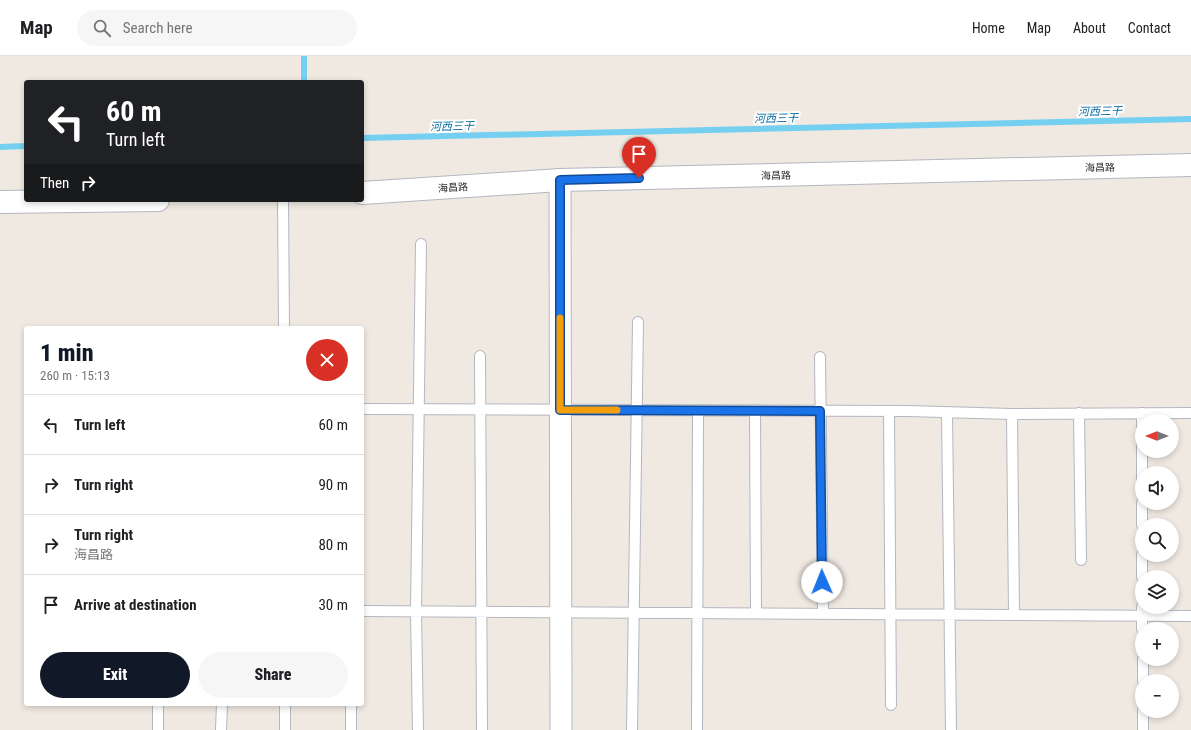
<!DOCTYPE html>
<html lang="en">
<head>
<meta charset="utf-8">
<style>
	body { margin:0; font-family:"Roboto Condensed","Noto Sans SC",sans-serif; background:#f6f6f6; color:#202124; height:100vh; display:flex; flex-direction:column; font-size:15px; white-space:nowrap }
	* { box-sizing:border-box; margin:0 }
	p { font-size:13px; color:#757577 }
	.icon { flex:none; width:22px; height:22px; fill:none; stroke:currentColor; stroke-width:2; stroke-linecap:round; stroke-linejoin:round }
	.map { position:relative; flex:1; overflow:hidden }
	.sheet { position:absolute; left:24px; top:270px; width:340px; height:380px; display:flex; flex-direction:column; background:#fff; border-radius:4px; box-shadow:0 2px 6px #0003 }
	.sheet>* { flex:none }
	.top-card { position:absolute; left:24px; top:24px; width:340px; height:122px; border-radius:4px; box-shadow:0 2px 6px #0003; background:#202124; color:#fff; overflow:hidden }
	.needle { width:26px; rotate:270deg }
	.buttons { position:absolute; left:1135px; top:358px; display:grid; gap:8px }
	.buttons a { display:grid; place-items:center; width:44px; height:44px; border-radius:50%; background:#fff; box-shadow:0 2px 6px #0003; font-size:20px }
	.pin { position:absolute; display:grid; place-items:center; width:34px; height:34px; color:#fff; margin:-41px -17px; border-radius:50% 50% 50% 0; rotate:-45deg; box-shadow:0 0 4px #0007 }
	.pin .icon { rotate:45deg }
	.me { position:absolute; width:44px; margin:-22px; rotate:359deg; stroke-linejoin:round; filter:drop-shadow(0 0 3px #0008) }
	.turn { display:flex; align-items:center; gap:14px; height:84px; padding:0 16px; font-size:18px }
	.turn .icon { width:52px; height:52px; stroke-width:2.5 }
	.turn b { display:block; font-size:28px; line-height:34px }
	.then { display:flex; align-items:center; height:38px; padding:0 16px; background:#0003; gap:8px; font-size:15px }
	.round { display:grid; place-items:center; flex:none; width:42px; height:42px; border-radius:21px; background:#f6f6f6 }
	.head { display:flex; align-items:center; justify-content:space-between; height:68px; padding:0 16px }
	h1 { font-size:24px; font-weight:800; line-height:30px; color:#111827 }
	.primary-button { display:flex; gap:8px; margin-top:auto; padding:8px 16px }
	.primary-button a { flex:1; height:46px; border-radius:24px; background:#111827; color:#fff; font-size:16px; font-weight:800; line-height:46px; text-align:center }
	.primary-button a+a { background:#f6f6f6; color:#202124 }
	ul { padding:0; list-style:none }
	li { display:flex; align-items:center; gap:12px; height:60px; padding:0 16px; border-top:1px solid #e0e0e0 }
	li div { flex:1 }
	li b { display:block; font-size:15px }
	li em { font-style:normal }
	header { display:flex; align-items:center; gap:24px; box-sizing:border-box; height:56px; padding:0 20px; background:#fff; border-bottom:1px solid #e0e0e0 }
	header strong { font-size:19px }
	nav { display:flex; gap:22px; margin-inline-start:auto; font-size:14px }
	.search { width:280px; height:36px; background:#f6f6f6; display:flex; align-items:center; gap:10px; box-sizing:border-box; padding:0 14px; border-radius:22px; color:#757577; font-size:15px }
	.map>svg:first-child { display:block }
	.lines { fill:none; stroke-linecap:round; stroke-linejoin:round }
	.stream { stroke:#75cff0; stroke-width:6 }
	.lane-casing { stroke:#b4b7c1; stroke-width:12 }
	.street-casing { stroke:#b4b7c1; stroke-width:23 }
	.secondary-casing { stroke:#b4b7c1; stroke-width:24 }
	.lane { stroke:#fff; stroke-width:10 }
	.street { stroke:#fff; stroke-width:21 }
	.secondary { stroke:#fff; stroke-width:22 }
	.route-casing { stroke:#114b97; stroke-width:10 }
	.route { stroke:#1a73e8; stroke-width:7 }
	.slow { stroke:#f59e0b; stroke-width:7 }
	.labels { text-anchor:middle; stroke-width:4; stroke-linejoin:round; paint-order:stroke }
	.street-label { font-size:10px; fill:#2e2e2e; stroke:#fff }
	.water-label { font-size:11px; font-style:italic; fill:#0d6fa3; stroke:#fff }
</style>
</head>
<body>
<header>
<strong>Map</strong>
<div class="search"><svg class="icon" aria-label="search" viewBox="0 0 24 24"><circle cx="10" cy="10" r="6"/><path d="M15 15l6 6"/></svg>Search here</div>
<nav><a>Home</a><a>Map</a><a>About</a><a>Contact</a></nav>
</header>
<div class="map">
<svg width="1191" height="674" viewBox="0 0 1191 674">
	<rect width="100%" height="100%" fill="#efe9e1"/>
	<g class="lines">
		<path class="stream" d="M304 0V26
			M362 82 1191 63
			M0 91 26 90"/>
		<defs>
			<path id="lane" d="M283 144 284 272
				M480 300 482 674
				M820 301 823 557
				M365 353 908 355 1012 358 1191 357
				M755 354 756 557
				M889 355 891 649
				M947 357 951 674
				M1079 357 1081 504
				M1142 357V429
				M1012 358 1014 558
				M1142 447V469
				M1142 499V521
				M1142 551V573
				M362 555 1191 560
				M1143 603V625
				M158 648V674
				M1143 655V674
				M221 674 222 648
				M285 674V648
				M351 674V648
				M418 674 416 555 421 188
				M632 674 638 266
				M697 674 698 354"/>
			<path id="street" d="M560 124 561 674"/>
			<path id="secondary" d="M362 137 560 124 1191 109
				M0 146 158 144"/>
		</defs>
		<use href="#lane" class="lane-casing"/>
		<use href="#street" class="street-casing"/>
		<use href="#secondary" class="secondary-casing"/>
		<use href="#lane" class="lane"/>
		<use href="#street" class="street"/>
		<use href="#secondary" class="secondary"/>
	</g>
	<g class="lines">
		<defs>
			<path id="route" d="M639 122 560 124V354L820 355 822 526"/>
		</defs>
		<use href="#route" class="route-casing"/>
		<use href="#route" class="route"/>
		<path class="slow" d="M560 262V354H617"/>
	</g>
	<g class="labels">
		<g class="street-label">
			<text transform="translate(1100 111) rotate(-1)" y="4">海昌路</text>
			<text transform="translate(776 119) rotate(-1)" y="4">海昌路</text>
			<text transform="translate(453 131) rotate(-4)" y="4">海昌路</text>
		</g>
		<g class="water-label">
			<text transform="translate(1100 55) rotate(-1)" y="4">河西三干</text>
			<text transform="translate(776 62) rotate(-1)" y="4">河西三干</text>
			<text transform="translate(452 70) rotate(-1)" y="4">河西三干</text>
		</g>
	</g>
</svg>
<div class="buttons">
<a><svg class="needle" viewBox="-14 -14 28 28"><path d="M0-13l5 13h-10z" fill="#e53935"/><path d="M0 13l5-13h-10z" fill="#757577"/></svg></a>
<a><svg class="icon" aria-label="sound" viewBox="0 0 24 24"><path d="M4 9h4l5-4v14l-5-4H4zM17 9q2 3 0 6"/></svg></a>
<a><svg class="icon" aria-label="search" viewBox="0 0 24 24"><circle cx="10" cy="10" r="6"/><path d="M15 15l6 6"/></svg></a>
<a><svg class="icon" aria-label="layers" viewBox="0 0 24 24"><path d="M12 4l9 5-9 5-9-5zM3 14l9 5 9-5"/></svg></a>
<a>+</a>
<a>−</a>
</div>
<div class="pin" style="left:639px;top:122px;background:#d93025"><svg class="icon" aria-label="arrive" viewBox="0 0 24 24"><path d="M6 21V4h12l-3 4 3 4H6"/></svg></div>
<svg class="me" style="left:822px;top:526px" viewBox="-20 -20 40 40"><circle r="19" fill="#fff"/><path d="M0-13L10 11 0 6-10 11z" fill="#1a73e8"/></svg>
<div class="top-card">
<div class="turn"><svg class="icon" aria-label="left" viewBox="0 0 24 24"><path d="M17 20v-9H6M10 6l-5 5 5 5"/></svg><div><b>60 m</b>Turn left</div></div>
<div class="then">Then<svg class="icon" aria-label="right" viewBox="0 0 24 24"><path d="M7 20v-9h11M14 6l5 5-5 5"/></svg></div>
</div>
<section class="sheet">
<div class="head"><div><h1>1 min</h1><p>260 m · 15:13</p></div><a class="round" style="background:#d93025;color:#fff"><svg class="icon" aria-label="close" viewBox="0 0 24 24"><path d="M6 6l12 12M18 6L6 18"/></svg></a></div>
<ul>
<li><svg class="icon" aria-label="left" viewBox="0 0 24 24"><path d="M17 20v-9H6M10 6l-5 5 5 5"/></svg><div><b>Turn left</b></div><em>60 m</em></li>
<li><svg class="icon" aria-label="right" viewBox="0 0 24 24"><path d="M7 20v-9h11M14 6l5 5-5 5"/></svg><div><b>Turn right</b></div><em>90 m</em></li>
<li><svg class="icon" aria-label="right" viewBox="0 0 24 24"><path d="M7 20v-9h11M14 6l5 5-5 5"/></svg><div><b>Turn right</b><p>海昌路</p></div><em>80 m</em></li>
<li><svg class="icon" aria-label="arrive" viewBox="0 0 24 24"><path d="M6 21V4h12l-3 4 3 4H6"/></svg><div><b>Arrive at destination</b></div><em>30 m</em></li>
</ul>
<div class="primary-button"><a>Exit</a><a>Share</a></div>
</section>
</div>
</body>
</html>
